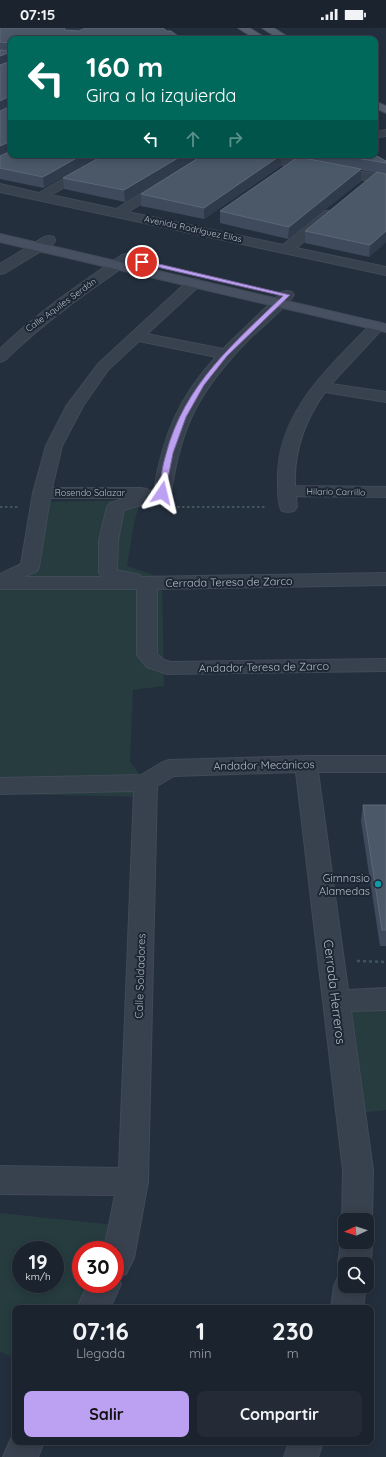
<!DOCTYPE html>
<html lang="es">
<head>
<meta charset="utf-8">
<style>
	body { margin:0; font-family:Quicksand,sans-serif; background:#242b36; color:#f1f3f6; height:100vh; display:flex; flex-direction:column; font-size:15px; white-space:nowrap }
	* { box-sizing:border-box; margin:0 }
	p { font-size:13px; color:#a0a4aa }
	.icon { flex:none; width:22px; height:22px; fill:none; stroke:currentColor; stroke-width:2; stroke-linecap:round; stroke-linejoin:round }
	.map { position:relative; flex:1; overflow:hidden }
	.side { position:absolute; left:12px; top:1277px; width:362px; height:140px; display:flex; flex-direction:column; background:#1b232e; border-radius:8px; box-shadow:0 2px 10px #0003,0 0 0 1px #39404a }
	.side>* { flex:none }
	.hud { position:absolute; left:8px; top:8px; width:370px; height:122px; border-radius:8px; box-shadow:0 2px 10px #0003,0 0 0 1px #39404a; background:#00695c; color:#fff; overflow:hidden }
	.needle { width:26px; rotate:266deg }
	.tools { position:absolute; left:338px; top:1185px; display:grid; gap:8px }
	.tools a { display:grid; place-items:center; width:36px; height:36px; border-radius:8px; background:#1b232e; box-shadow:0 2px 10px #0003,0 0 0 1px #39404a; font-size:20px }
	.speed { position:absolute; left:12px; top:1213px; display:flex; gap:8px; font-size:20px; font-weight:700; text-align:center }
	.speed>* { display:grid; place-content:center; width:52px; height:52px; border-radius:50%; background:#1b232e; box-shadow:0 2px 10px #0003,0 0 0 1px #39404a; line-height:1 }
	.speed small { font-size:10px; font-weight:400 }
	.speed .limit { border:6px solid #d22; background:#fff; color:#111 }
	.pin { position:absolute; display:grid; place-items:center; width:34px; height:34px; color:#fff; margin:-17px; border:2px solid #fff; border-radius:50%; box-shadow:0 1px 4px #0007 }
	.me { position:absolute; width:44px; margin:-22px; rotate:10deg; stroke-linejoin:round; filter:drop-shadow(0 0 3px #0008) }
	.turn { display:flex; align-items:center; gap:14px; height:84px; padding:0 12px; font-size:18px }
	.turn .icon { width:52px; height:52px; stroke-width:2.5 }
	.turn b { display:block; font-size:28px; line-height:34px }
	.lanes { display:flex; align-items:center; height:38px; padding:0 12px; background:#0003; justify-content:center; gap:20px; direction:ltr }
	.lanes .off { opacity:.35 }
	.eta { display:flex; justify-content:space-evenly; align-items:center; height:68px; text-align:center }
	.eta b { font-size:24px; font-weight:700; line-height:28px }
	.button { display:flex; gap:8px; margin-top:auto; padding:8px 12px }
	.button a { flex:1; height:46px; border-radius:8px; background:#bca0f2; color:#111; font-size:16px; font-weight:700; line-height:46px; text-align:center }
	.button a+a { background:#242b36; color:#f1f3f6 }
	.status { display:flex; justify-content:space-between; align-items:center; height:28px; padding:0 20px; background:#1b232e; direction:ltr }
	.status svg { height:11px; fill:currentColor }
	.map>svg:first-child { display:block }
	.green { fill:#263c3f; fill-rule:evenodd }
	.lines { fill:none; stroke-linecap:round; stroke-linejoin:round }
	.street-casing { stroke:#414a57; stroke-width:2 }
	.secondary-casing { stroke:#414a57; stroke-width:2 }
	.primary-casing { stroke:#414a57; stroke-width:2 }
	.path-far1 { stroke:#3f5557; stroke-width:2; stroke-dasharray:2.5 2.5; stroke-linecap:butt }
	.path { stroke:#3f5557; stroke-width:2.5; stroke-dasharray:3 3; stroke-linecap:butt }
	.street { fill:#38414e; fill-rule:evenodd }
	.secondary { fill:#465061; fill-rule:evenodd }
	.primary { fill:#56606e; fill-rule:evenodd }
	.wall { fill:#3f4b5c }
	.shaded-wall { fill:#2f3b4b }
	.building { fill:#4b5868; stroke:#5c6777 }
	.route { fill:#bca0f2; stroke:#7a689d }
	.culture-dot { fill:#0f9aa8; stroke:#1d2633; stroke-width:1.5 }
	.labels { text-anchor:middle; stroke-width:4; stroke-linejoin:round; paint-order:stroke }
	.far-street-label { font-size:9px; fill:#b4bcc9; stroke:#1d2633 }
	.street-label { font-size:11px; fill:#b4bcc9; stroke:#1d2633 }
	.poi-label { font-size:11px; fill:#b4bcc9; stroke:#1d2633; text-anchor:end }
	.near-street-label { font-size:13px; fill:#b4bcc9; stroke:#1d2633 }
</style>
</head>
<body>
<div class="status"><b>07:15</b><svg viewBox="0 0 49 12"><path d="M0 12V9h3v3zM5 12V6h3v6zM10 12V3h3v9zM15 12V0h3v12zM26 1h20v11H26zM47 4h2v5h-2z"/></svg></div>
<div class="map">
<svg width="386" height="1429" viewBox="0 0 386 1429">
	<rect width="100%" height="100%" fill="#242f3e"/>
	<path class="green" d="M141 472 134 495 127 538 162 550 164 658 133 662 130 734 158 769 0 766V549L27 536 36 474Z
		M386 976V1082L360 1085 343 978Z
		M0 1185 115 1197 103 1222H81V1256H88L77 1280H15V1331L0 1323ZM21 1222H55V1256H21Z"/>
	<g class="lines">
		<defs>
			<path id="street" d="M386 102V108L375 110V104Z
				M105 127H119L117 129 51 167 116 181 204 127H218L128 184 283 217 325 183H333L335 186 333 189 296 220 386 239V247L0 164V156L39 165Z
				M240 127H265L386 148V156L246 130 242 129Z
				M49 208 54 209 55 212 54 215 5 245 0 246V236L44 209Z
				M127 226 132 227 134 230 132 233C87 264 44 294 5 332L0 334V321C37 285 80 256 122 227Z
				M194 251 199 252 201 255 199 258 147 306 223 321 282 264 287 263 292 264 294 267C283 282 264 297 250 310 201 360 181 395 171 465L168 469 124 482 118 512 117 542 140 547 141 549 386 545V557L157 561V626L164 632 171 634 386 631V643L167 646 147 639 137 627V561H0V546L21 536 33 465 46 418 67 377 98 336 189 252ZM139 313 216 329C179 369 163 408 154 462L149 463 147 461 141 460H52L62 418 83 378 108 342ZM50 470H126L110 475 107 479 99 512V545L102 549H24L37 543 39 539Z
				M377 294 382 295 384 298 382 301 331 356 386 364V374L325 364C305 392 294 421 295 455V458L386 459V469L296 468 297 479 294 483 288 484 282 483C277 475 278 462 278 453 276 385 329 340 372 295Z
				M306 728H386V744H318L348 962 386 960V982L351 983 373 1142 372 1192 367 1202V1192H345V1200L342 1192 343 1142 296 744 174 748 157 758 148 1154 134 1230 126 1246 118 1249 121 1256 110 1280H77L88 1256H115V1222H104L115 1167 0 1166V1138L119 1140 134 763 0 766V750L141 747 161 735 169 732Z
				M367 1203C375 1214 372 1230 367 1242V1236H345V1258H366L363 1280H331L334 1258 339 1247 342 1246 338 1236 341 1214 345 1206V1214H367Z
				M15 1402V1414H44L38 1429H3Z
				M289 1414H323L318 1429H284Z"/>
			<path id="secondary" d="M0 206 386 296V304L0 214Z"/>
			<path id="primary" d="M238 0H250L267 11H255Z
				M262 0H274L291 11H279Z
				M375 73 386 78V85L375 80Z"/>
		</defs>
		<use href="#street" class="street-casing"/>
		<use href="#secondary" class="secondary-casing"/>
		<use href="#primary" class="primary-casing"/>
		<path class="path-far1" d="M0 479H18
			M177 479H266"/>
		<path class="path" d="M357 933 386 934"/>
		<use href="#street" class="street"/>
		<use href="#secondary" class="secondary"/>
		<use href="#primary" class="primary"/>
	</g>
	<path class="wall" d="M0 0 11 11V127H102L44 160 0 151Z
		M201 127 125 174 64 161 63 150Z
		M203 127H375L386 133V214L369 229 305 215V203L376 145 361 142V153L288 211 220 195V183L296 131 282 128 281 138 204 191 141 178V166Z
		M363 777H386V918H380L361 793Z"/>
	<path class="shaded-wall" d="M65 0H85L65 10 64 2Z
		M11 24V34L0 38V28Z
		M10 68 11 79 0 83V73Z
		M9 114 10 125 0 129V118Z
		M82 127H102L44 160 43 149Z
		M183 127H201L125 174 124 162Z
		M282 127 281 138 204 191V180Z
		M361 141V153L288 211 289 199Z
		M386 203V214L369 229 370 217Z"/>
	<path class="building" d="M0 0H65L64 2 79 3 85 0H163L167 3H171L182 11H11V15L0 14Z
		M0 22 11 23V24L0 28Z
		M11 33V114H9L0 118V83L11 78 10 68 0 73V37Z
		M11 123V127H82L43 149 0 140V128Z
		M104 127H183L124 162 63 150Z
		M203 127H281L204 180 141 166Z
		M338 127H375L386 133V135Z
		M298 129 361 141 289 199 220 183Z
		M377 144 386 146V203L370 217 305 203Z
		M363 777H386V902H382Z"/>
	<path class="route" d="M142 232 290 267 227 328 204 357 186 389 173 425 165 465 162 467 158 465C161 452 162 438 166 426 184 357 234 315 283 268L140 235V233Z"/>
	<circle class="culture-dot" cx="378" cy="856" r="4"/>
	<g class="labels">
		<g class="far-street-label">
			<text transform="translate(193 201) rotate(12)" y="3">Avenida Rodríguez Elías</text>
			<text transform="translate(61 277) rotate(-36)" y="3">Calle Aquiles Serdán</text>
			<text transform="translate(336 464) rotate(1)" y="3">Hilario Carrillo</text>
			<text x="90" y="468">Rosendo Salazar</text>
		</g>
		<g class="street-label">
			<text transform="translate(229 554) rotate(-1)" y="4">Cerrada Teresa de Zarco</text>
			<text transform="translate(264 639) rotate(-1)" y="4">Andador Teresa de Zarco</text>
			<text transform="translate(264 737) rotate(-1)" y="4">Andador Mecánicos</text>
			<text transform="translate(140 948) rotate(-88)" y="4">Calle Soldadores</text>
		</g>
		<g class="poi-label">
			<text x="370" y="854">Gimnasio<tspan x="370" dy="13">Alamedas</tspan></text>
		</g>
		<g class="near-street-label">
			<text transform="translate(335 964) rotate(83)" y="5">Cerrada Herreros</text>
		</g>
	</g>
</svg>
<div class="tools">
<a><svg class="needle" viewBox="-14 -14 28 28"><path d="M0-13l5 13h-10z" fill="#e53935"/><path d="M0 13l5-13h-10z" fill="#a0a4aa"/></svg></a>
<a><svg class="icon" aria-label="search" viewBox="0 0 24 24"><circle cx="10" cy="10" r="6"/><path d="M15 15l6 6"/></svg></a>
</div>
<div class="speed"><div>19<small>km/h</small></div><div class="limit">30</div></div>
<div class="pin" style="left:142px;top:234px;background:#d93025"><svg class="icon" aria-label="arrive" viewBox="0 0 24 24"><path d="M6 21V4h12l-3 4 3 4H6"/></svg></div>
<svg class="me" style="left:162px;top:465px" viewBox="-20 -20 40 40"><path d="M0-17L14 15 0 8-14 15z" fill="#bca0f2" stroke="#fff" stroke-width="4"/></svg>
<div class="hud">
<div class="turn"><svg class="icon" aria-label="left" viewBox="0 0 24 24"><path d="M17 20v-9H6M10 6l-5 5 5 5"/></svg><div><b>160 m</b>Gira a la izquierda</div></div>
<div class="lanes"><svg class="icon" aria-label="left" viewBox="0 0 24 24"><path d="M17 20v-9H6M10 6l-5 5 5 5"/></svg><svg class="icon off" aria-label="ahead" viewBox="0 0 24 24"><path d="M12 20V5M6 11l6-6 6 6"/></svg><svg class="icon off" aria-label="right" viewBox="0 0 24 24"><path d="M7 20v-9h11M14 6l5 5-5 5"/></svg></div>
</div>
<section class="side">
<div class="eta">
<div><b>07:16</b><p>Llegada</p></div>
<div><b>1</b><p>min</p></div>
<div><b>230</b><p>m</p></div>
</div>
<div class="button"><a>Salir</a><a>Compartir</a></div>
</section>
</div>
</body>
</html>
